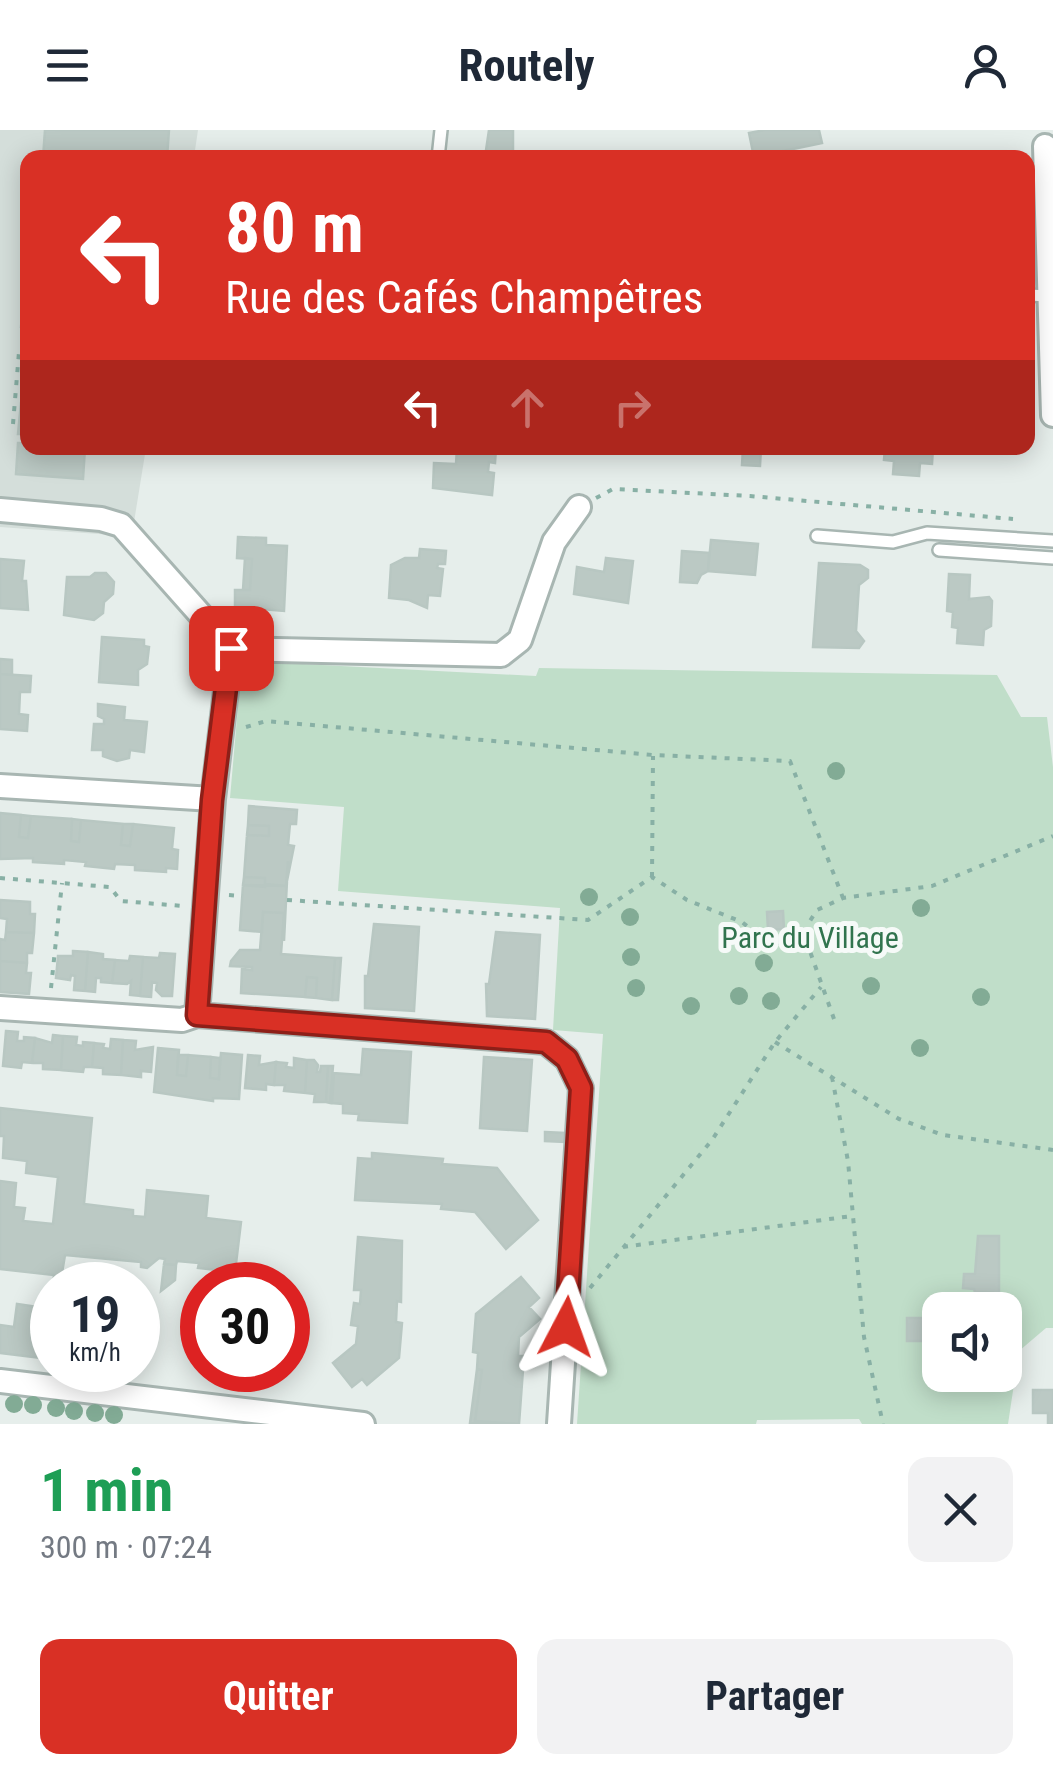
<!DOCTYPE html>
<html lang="fr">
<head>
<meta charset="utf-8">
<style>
	body { margin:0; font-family:"Roboto Condensed",sans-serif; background:#f2f2f3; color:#1f2937; height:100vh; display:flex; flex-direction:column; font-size:38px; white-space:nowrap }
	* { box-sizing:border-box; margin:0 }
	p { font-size:32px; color:#747a83 }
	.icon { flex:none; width:55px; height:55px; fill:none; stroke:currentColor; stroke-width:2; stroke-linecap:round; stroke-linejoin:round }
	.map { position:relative; height:1294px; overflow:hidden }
	.sheet { display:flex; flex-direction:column; background:#fff; flex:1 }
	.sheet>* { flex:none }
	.hud { position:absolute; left:20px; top:20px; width:1015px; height:305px; border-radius:20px; box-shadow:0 5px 25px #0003; background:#d93025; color:#fff; overflow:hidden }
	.fabs { position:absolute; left:922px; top:1162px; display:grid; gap:20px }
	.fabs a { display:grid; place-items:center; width:100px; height:100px; border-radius:20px; background:#fff; box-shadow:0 5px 25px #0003; font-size:50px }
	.speed { position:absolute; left:30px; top:1132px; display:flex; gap:20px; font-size:50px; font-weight:700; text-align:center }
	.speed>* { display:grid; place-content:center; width:130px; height:130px; border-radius:50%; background:#fff; box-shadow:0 5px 25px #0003; line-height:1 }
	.speed small { font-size:25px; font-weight:400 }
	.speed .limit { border:15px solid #d22; background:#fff; color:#111 }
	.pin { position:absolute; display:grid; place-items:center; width:85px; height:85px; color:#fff; margin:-42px; border-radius:20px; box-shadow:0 5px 15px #0006 }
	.me { position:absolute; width:110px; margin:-55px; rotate:4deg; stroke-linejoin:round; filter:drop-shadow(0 0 8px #0008) }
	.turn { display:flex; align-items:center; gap:35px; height:210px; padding:0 40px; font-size:45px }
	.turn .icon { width:130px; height:130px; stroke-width:2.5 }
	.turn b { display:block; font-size:70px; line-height:85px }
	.lanes { display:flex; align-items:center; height:95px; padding:0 40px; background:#0003; justify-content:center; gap:50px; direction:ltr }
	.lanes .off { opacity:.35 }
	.round { display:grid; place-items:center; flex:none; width:105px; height:105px; border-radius:20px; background:#f2f2f3 }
	.headline { display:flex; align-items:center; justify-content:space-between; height:170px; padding:0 40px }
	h1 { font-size:60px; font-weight:700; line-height:75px; color:#1e9e55 }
	.cta { display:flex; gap:20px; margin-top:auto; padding:20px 40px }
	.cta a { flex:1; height:115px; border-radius:20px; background:#d93025; color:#fff; font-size:40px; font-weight:700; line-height:115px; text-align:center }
	.cta a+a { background:#f2f2f3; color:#1f2937 }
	header { display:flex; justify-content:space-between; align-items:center; height:130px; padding:0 40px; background:#fff; font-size:45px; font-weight:700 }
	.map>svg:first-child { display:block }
	.built { fill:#d4deda }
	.green { fill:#c0dec9; fill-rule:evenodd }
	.building { fill:#bbc9c4; stroke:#b8c7c2; stroke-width:2.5 }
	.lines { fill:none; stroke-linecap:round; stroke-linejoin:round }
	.service-casing { stroke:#a8b6b2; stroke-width:16 }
	.minor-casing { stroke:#a8b6b2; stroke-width:28 }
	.path { stroke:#88b0a5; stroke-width:4; stroke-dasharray:5 8; stroke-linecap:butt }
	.service { stroke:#fff; stroke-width:11 }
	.minor { stroke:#fff; stroke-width:22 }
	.tree { fill:#82ab95 }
	.route-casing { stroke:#8d1f18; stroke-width:25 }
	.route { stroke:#d93025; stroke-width:18 }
	.labels { text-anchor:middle; stroke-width:10; stroke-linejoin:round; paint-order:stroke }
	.park-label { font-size:30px; fill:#31744e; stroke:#f6faf8 }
</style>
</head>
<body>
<header><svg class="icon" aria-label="menu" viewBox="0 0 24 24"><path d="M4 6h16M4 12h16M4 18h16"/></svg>Routely<svg class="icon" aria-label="person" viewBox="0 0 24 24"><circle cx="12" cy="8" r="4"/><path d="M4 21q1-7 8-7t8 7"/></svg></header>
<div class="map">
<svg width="1053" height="1294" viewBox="0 0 1053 1294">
	<rect width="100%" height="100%" fill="#e6eeeb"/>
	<path class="built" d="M0 0H198L194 27 28 28V318H146L134 392 113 405 0 397Z"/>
	<path class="green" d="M242 531 536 546 539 538 997 545 1021 587H1047L1053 637V1198H1046L1019 1221 1008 1294H862L859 1289 757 1290 756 1294H577L603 904 553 900 560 778 338 761 344 677 230 668ZM940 1180H1005V1245H940Z"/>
	<path class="building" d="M45 0H169L167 28H43Z
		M489 0H513V28L485 27Z
		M765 0H819L822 13 754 27 749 3Z
		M26 147H28V198L21 197Z
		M21 273H28V318H85L83 349 16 344 18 313H23L24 304H18Z
		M457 318H470V323H479L480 318H496L495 333 489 332 488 342 494 343 492 365 433 358 434 333 456 334Z
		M743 318H761L760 336 742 335Z
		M885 318H933L932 334 920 333 919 346 893 344 894 331 884 330Z
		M238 407 266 408V415L287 416 284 481 235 477V460H250L252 429 237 428Z
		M711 410 758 414 755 445 708 441Z
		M420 419 446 421 445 434H438L437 438 443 439 440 466 428 465 427 478 409 470 389 468 391 435 405 428H419Z
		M682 421 709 423 708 441 701 445 697 453 680 452Z
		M245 428 252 429 250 460H243Z
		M606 428 633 431 628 473 574 464 577 437 604 442Z
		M0 429 24 431 22 451H26L28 480 0 478Z
		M819 433 860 435 868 440V448L859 455 856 501 864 511 859 518 813 517Z
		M95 443H106L114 452 113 464 104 472 103 483 94 490 64 485 67 447H90Z
		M949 444 970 445 969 469 989 467 992 471 991 496 984 500 983 515 957 513 958 498 952 497 953 482 947 481Z
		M102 507 144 510V516L149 517 147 534 138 540V555L99 552Z
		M0 529 12 530V545L0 544Z
		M0 544 31 546 30 562H20L19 584 28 585 27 601 0 599Z
		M98 574 125 577 124 590 147 592 144 622 130 620 129 628 117 631 103 626V620H92L94 594H104V589L98 586Z
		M249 676 297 680 296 694H290L288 715 294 716 286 756 265 754V748L244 747 247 705 269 706V696L248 695Z
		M0 683 21 685 19 707 28 708 31 686 72 689 71 711 79 712 81 690 123 694 121 715 130 716 133 694 174 698 172 719 178 720 177 739 166 738V742L135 740V735L115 734 114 739 85 736 86 732 64 730V734L33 732V728L0 729Z
		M21 685 31 686 28 708 19 707Z
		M72 689 81 690 79 712 71 711Z
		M123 694H133L130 716 121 715Z
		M248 695 269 696V706L247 705Z
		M288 731 284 811V783L263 782 262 802 240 800 243 755 286 756Z
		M244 747 265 748V757L243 755Z
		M0 770 30 772V784H35L34 803 6 802 7 789 0 788Z
		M783 781 784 799 768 800 767 782Z
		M263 782 284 783 281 824 335 828 332 870 316 868 317 848 307 847 305 867 241 863 242 839 252 840V837L230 836 231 831 240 820H260Z
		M374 794 419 797 414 881 365 878V846H368Z
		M6 802 34 803 32 823H27V833L0 831V809L5 810Z
		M496 802 540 805 535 889 487 886 486 854H489Z
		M73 821 88 822 85 861 74 860 75 846 71 845 70 850 56 848 58 826H73Z
		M88 822 103 824V829L115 830 112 853 101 852V848H96L95 862 85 861Z
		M160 823 175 824 172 866H162L156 860 157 853 152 852 151 867 140 866 143 827 159 828Z
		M130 826 143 827 140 866 130 865 131 851 127 854 112 853 115 830 129 831Z
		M335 828H341L338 870H332Z
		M0 831 27 833 26 843H31L29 864 0 862Z
		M307 847 317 848 316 868 305 867Z
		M6 901 18 902 17 911H24V907L35 908 32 933 22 932 21 938 3 936Z
		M53 905 63 906 61 940 43 939V933H32L35 908 52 913Z
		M63 906 77 907 76 915 83 916V912L94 913 92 937H84L83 942 61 940Z
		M111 909 123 910 121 945 103 944V938L92 937 94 913 104 914 103 918 110 919Z
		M123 910 136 911 135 920 153 917 151 942 141 941V947L121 945Z
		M158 918 179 920 177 945 186 946 188 925 211 927 210 948 219 949 221 923 242 925 239 969 213 968V971L154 962Z
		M363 919 411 922 407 993 358 990 359 984 343 983V974L332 973 334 943 361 945Z
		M178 925H188L186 946 177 945Z
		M248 925 260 926 259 935 276 932 274 955 266 954V960L245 958Z
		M211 927 220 928 219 949 210 948Z
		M484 927 532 930 527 1001 480 998Z
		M294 928 307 930 305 963 284 961 285 955H274L276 932 287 933 286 937 294 938Z
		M307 930H314L318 935 317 942H320L321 936H328L326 972H314L315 964 305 963Z
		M328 936H333L330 973 326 972Z
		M0 978 92 988 84 1074 133 1080V1086L145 1087 147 1060 208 1066 206 1088 241 1092 235 1142 198 1138 199 1133 177 1131 176 1135 164 1134 165 1129 159 1128 147 1138 141 1137V1132L65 1125 60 1155H53L54 1145 0 1139V1051L16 1053 14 1077 25 1078 23 1091 53 1094 58 1047 26 1043 27 1031 3 1028 4 1006H0Z
		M545 1002 565 1003V1012L545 1011Z
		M372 1023 443 1029 442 1034 497 1038 538 1090 506 1119 475 1082 441 1079 442 1074 355 1070 358 1028 372 1029Z
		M978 1106H999V1163L975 1162 974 1159 963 1158 964 1144H975Z
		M358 1107 402 1111 401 1172 397 1171 396 1192 402 1193 399 1228 367 1255 362 1249 352 1257 333 1233 356 1214 358 1196 351 1195 354 1173 360 1174 361 1160H354Z
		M164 1134 176 1135 175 1150 161 1161Z
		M521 1147 539 1168 529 1177 540 1189 519 1207 518 1226H524L519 1294 475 1291 482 1240 477 1239 478 1223 473 1222 476 1184Z
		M52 1164V1225L41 1228 0 1223V1195L14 1197 17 1174 51 1179Z
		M907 1188H925V1211H907Z
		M477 1239 482 1240 475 1291 496 1294 470 1293Z
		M1033 1260H1053V1294H1048V1283H1033Z"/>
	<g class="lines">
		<defs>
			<path id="service" d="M438 28 441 0
				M1028 165 1049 166
				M817 406 893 412 927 403 1053 411
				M939 420 1053 428"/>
			<path id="minor" d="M1045 16 1053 285
				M0 380 101 389 121 395 231 519 213 669 197 885 546 912 567 929 581 958 559 1294
				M231 519 501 525 520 510 554 412 579 377
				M0 656 213 669
				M0 878 182 890 197 885
				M0 1251 363 1294"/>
		</defs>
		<use href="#service" class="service-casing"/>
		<use href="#minor" class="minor-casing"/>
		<path class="path" d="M13 294 19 222
			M596 368 613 359 750 366 1013 389
			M246 597 266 591 653 625 790 631 843 768
			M652 747 653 626
			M0 748 110 757 121 771 183 776
			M229 765 242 766
			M287 770 588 790 652 747 687 770 742 792 768 813H807
			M51 858 62 753
			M834 889 807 813 808 794 817 780 843 768 932 756 1053 706
			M775 912 899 989 943 1005 1053 1020
			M832 947 848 1031 864 1207 883 1294
			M623 1117 852 1086
			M590 1158 712 1010 775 912 821 857"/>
		<use href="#service" class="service"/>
		<use href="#minor" class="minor"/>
	</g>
	<g class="tree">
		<circle cx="836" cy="641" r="9"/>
		<circle cx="589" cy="767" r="9"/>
		<circle cx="921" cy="778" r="9"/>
		<circle cx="630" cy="787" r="9"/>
		<circle cx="631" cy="827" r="9"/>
		<circle cx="764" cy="833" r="9"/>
		<circle cx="871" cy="856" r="9"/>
		<circle cx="636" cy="858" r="9"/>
		<circle cx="739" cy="866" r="9"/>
		<circle cx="981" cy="867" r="9"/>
		<circle cx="771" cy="871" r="9"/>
		<circle cx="691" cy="876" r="9"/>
		<circle cx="920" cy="918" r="9"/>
		<circle cx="14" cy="1274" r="9"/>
		<circle cx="33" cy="1275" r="9"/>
		<circle cx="56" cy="1278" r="9"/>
		<circle cx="74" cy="1281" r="9"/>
		<circle cx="95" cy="1283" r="9"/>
		<circle cx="114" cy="1285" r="9"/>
	</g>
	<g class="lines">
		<defs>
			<path id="route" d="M231 518 212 670 197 885 546 912 567 929 581 958 566 1197"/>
		</defs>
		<use href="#route" class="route-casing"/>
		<use href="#route" class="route"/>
	</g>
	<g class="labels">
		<g class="park-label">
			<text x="810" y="818">Parc du Village</text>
		</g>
	</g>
</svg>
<div class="fabs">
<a><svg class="icon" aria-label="sound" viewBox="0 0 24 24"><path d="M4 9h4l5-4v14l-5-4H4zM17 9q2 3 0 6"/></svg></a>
</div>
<div class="speed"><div>19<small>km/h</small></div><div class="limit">30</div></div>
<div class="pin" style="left:231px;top:518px;background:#d93025"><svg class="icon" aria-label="arrive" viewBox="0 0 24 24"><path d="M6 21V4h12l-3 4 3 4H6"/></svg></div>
<svg class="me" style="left:566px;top:1197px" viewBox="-20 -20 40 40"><path d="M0-17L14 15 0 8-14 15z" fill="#d93025" stroke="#fff" stroke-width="4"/></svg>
<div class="hud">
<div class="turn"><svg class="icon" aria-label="left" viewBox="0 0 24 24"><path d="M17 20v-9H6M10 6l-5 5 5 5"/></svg><div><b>80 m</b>Rue des Cafés Champêtres</div></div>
<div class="lanes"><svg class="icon" aria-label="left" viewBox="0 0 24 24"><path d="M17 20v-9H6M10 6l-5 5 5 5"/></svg><svg class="icon off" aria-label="ahead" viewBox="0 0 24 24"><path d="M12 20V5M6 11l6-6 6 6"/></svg><svg class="icon off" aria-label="right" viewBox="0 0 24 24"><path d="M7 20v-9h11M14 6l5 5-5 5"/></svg></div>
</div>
</div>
<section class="sheet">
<div class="headline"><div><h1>1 min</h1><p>300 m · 07:24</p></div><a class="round"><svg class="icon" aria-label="close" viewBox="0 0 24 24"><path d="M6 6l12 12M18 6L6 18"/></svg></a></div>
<div class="cta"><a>Quitter</a><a>Partager</a></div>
</section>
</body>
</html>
